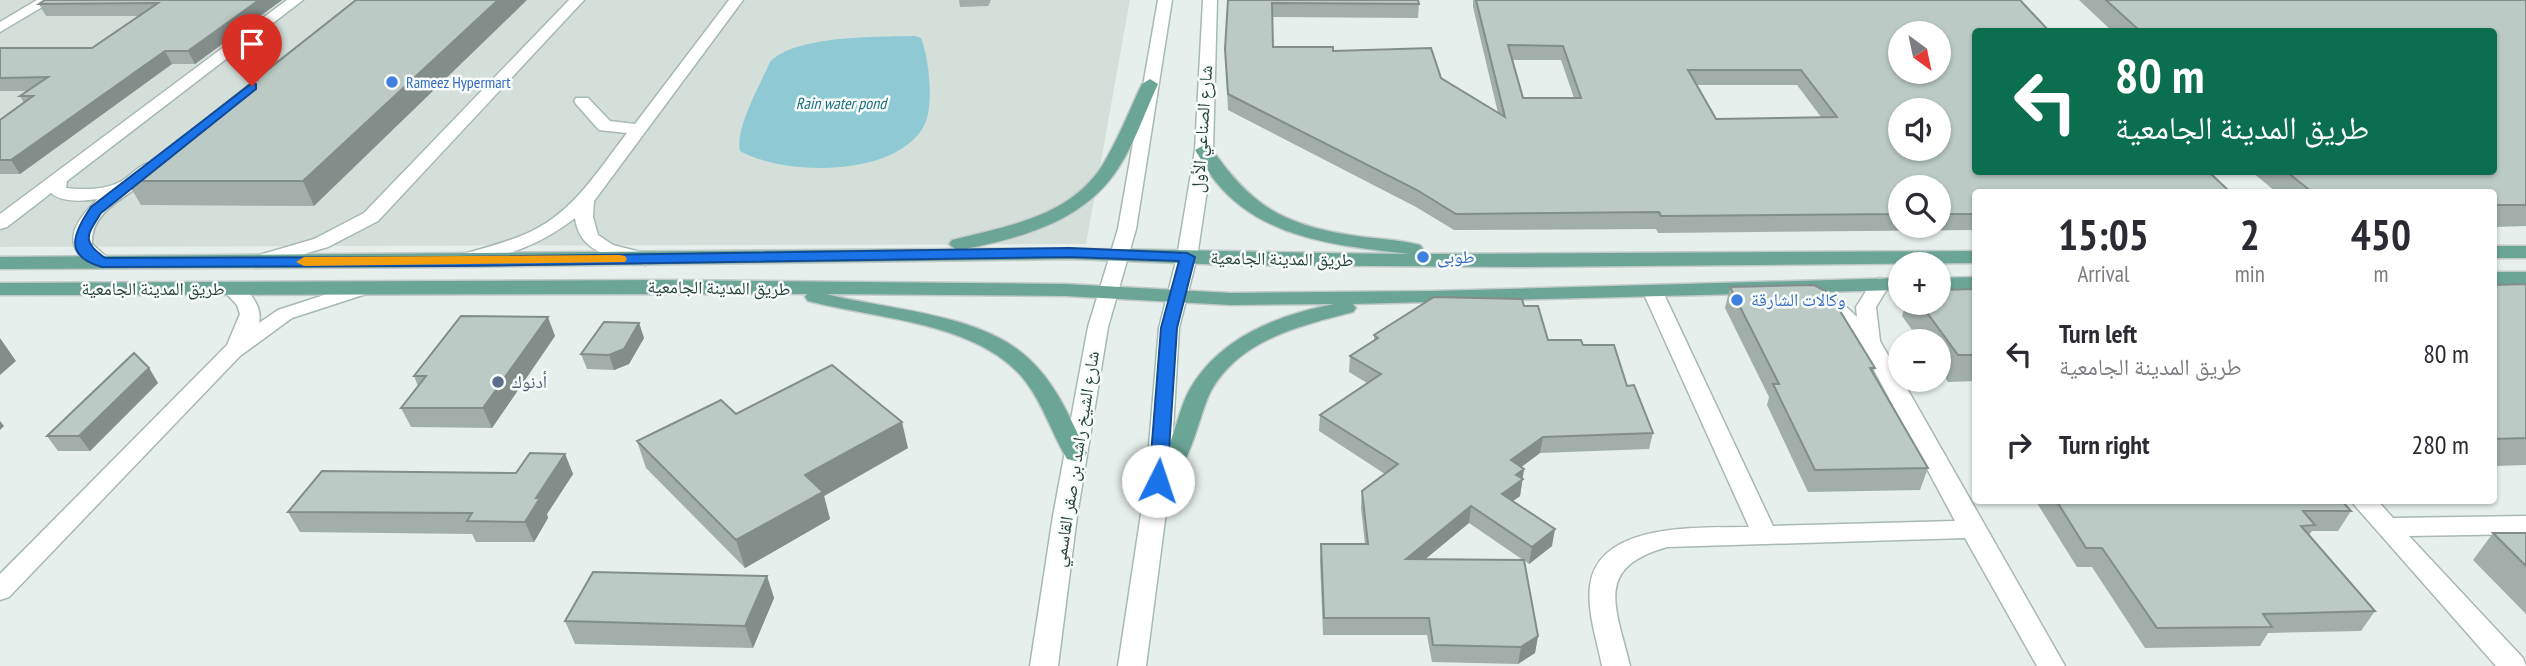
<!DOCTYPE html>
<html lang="en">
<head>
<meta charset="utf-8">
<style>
	body { margin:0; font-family:"PT Sans Narrow","Noto Naskh Arabic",sans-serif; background:#f7f7f7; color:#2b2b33; height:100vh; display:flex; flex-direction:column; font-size:26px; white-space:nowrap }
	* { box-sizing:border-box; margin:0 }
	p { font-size:23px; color:#7c7c81 }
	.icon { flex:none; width:38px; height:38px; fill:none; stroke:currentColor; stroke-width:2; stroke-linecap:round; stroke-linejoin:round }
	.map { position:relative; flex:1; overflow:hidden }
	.panel { position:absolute; left:1972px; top:189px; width:525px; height:315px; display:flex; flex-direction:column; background:#fff; border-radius:7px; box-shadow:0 2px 5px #0004 }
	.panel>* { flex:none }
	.top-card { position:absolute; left:1972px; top:28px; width:525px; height:147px; border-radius:7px; box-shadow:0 2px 5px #0004; background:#0b6e4f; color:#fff; overflow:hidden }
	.needle { width:46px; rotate:147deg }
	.fabs { position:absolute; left:1888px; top:21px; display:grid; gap:14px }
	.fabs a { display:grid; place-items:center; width:63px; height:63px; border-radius:50%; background:#fff; box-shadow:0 2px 5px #0004; font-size:35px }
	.pin { position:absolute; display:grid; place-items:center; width:60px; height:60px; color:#fff; margin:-72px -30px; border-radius:50% 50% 50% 0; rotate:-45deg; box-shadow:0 0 7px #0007 }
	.pin .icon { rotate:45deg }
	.me { position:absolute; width:77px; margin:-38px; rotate:4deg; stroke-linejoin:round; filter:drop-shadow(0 0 5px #0008) }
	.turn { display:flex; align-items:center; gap:24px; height:147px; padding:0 28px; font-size:32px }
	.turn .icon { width:91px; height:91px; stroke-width:2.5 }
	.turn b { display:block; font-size:49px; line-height:60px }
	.eta { display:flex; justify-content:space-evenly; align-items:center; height:119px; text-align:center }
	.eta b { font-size:42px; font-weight:600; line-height:49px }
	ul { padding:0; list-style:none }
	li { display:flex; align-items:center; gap:21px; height:91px; padding:0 28px }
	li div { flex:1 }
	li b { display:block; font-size:26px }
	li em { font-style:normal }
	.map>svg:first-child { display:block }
	.built { fill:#d4dfda }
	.water { fill:#8ec9d4 }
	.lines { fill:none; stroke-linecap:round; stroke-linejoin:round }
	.street-casing { stroke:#a8b8b2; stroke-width:3 }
	.secondary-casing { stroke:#a4bbb3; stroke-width:3 }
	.primary-casing { stroke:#c2cac8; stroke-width:3 }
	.street { fill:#fff; fill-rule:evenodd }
	.secondary { fill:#fff; fill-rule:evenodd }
	.primary { fill:#6aa596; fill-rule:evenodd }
	.wall { fill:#a1aea9; fill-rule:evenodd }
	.shaded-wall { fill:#838d89 }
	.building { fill:#bbcac4; stroke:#838d89; stroke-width:2; fill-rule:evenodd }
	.route { fill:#1a73e8; stroke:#114b97; stroke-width:2 }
	.slow { fill:#f59e0b }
	.shop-dot { fill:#3f7fe0; stroke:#f7fbf9; stroke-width:2.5 }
	.service-dot { fill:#5c6f8a; stroke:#f7fbf9; stroke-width:2.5 }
	.labels { text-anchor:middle; stroke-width:5; stroke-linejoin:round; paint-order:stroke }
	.far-shop-label { font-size:16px; fill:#366cbe; stroke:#f7fbf9; text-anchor:start }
	.far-water-label { font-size:16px; font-style:italic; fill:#1c6f80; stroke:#f7fbf9 }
	.street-label { font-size:18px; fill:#24423a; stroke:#f7fbf9 }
	.shop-label { font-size:18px; fill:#366cbe; stroke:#f7fbf9; text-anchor:start }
	.service-label { font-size:18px; fill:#4e5e75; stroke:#f7fbf9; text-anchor:start }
</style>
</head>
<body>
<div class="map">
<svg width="2526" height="666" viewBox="0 0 2526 666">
	<rect width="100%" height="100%" fill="#e6efeb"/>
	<path class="built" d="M0 0H1130L1086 244 0 247Z"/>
	<path class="water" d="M915 36 921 38C929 58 934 103 925 124 898 178 785 176 740 151 735 128 760 85 770 62 795 35 878 37 915 36Z"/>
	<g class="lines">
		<defs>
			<path id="street" d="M37 0H54L0 32V22Z
				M287 0H303L67 181 66 188C83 190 105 190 120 182 133 175 143 159 158 163L161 167C141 193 90 205 92 244L112 262 109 266C100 268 96 267 88 262 59 242 79 217 98 199 84 201 62 203 51 193L7 227 0 229V214Z
				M569 0H584L378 221 328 247 256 268 249 266 246 262 249 258 314 239 364 213Z
				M729 0H743L594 201 593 217 598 235 613 245 652 255 655 259 652 263 645 265C615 257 580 255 575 218 538 246 511 254 466 265L459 263 456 259 459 255C484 248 509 242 532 231 574 211 600 168 627 133L599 130 576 104 574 101 576 98H588L610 121 635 124Z
				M1880 278 1887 280 1890 284 1876 307 1880 341 2065 666H2037L1965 538 1667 547C1593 568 1616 607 1630 666H1602C1597 640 1587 612 1590 586 1598 521 1702 528 1749 527L1642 290 1645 286H1659L1662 290 1773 526 1955 521 1860 344 1832 315 1808 299 1811 295C1828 290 1845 305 1857 317L1856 307 1873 280Z
				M232 283C248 287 263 306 259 323L278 310 355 285H369L372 289 369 293 292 318 240 356 9 597 0 600V574L227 345 240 314 237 305 222 289 225 285Z
				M2350 500H2377L2393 518 2526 516V534L2409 536 2523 658 2526 666H2496Z"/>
			<path id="secondary" d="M1158 0H1172L1136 229 1108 327 1077 516 1058 666H1030L1053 516 1088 327 1118 229Z
				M1203 0H1217L1213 150 1197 257 1179 328 1170 481 1146 666H1118L1146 481 1159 328 1177 257 1195 150Z"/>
			<path id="primary" d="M1150 79 1158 84C1145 112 1135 142 1119 167 1085 221 1024 237 965 249 1114 247 1262 253 1410 254 1341 246 1263 240 1216 182 1208 172 1202 161 1195 150L1204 145 1210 146C1249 204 1281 224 1350 235 1373 239 1397 239 1420 245L1423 249 1415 254 1976 251V263L1516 267 1230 265 1070 259 454 267 0 269V257L955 249 949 244 952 240C1007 226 1069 217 1102 166 1118 140 1129 111 1142 84Z
				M2494 246H2526V258H2494Z
				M2494 272H2526V284H2494Z
				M1976 277V289L1939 290V278Z
				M1900 278V290L1353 304 1356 308 1353 312C1300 326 1240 339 1211 391 1198 414 1186 497 1150 487L1146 481C1154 469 1164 458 1169 445 1177 427 1180 406 1190 389 1220 337 1278 315 1334 304L1231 305 1065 296 826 294C888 310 980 313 1028 358 1056 383 1071 420 1087 453L1083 459 1075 461 1067 459C1052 434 1044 406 1026 382 981 322 876 319 808 301L805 297 807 294 0 295V283L654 280 1065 284 1231 293 1432 291Z"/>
		</defs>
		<use href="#street" class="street-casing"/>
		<use href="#secondary" class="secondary-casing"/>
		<use href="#primary" class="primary-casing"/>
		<use href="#street" class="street"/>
		<use href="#secondary" class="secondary"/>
		<use href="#primary" class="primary"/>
	</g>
	<path class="wall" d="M282 0 195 64H172L20 174H0V120L24 103 20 96 28 91H0V48H92L139 16H46L39 4Z
		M356 0 314 206 141 205 127 181Z
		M959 0H991L988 6 960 7Z
		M1228 0 1419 4 1418 18 1272 17 1273 47 1333 51 1441 78 1498 113 1473 7V0H2020L1976 32V230L1658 233 1656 229 1454 230 1416 207 1228 110 1225 49ZM1513 60H1561L1574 98H1523ZM1697 85H1797L1821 117 1716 119ZM1900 187H1939V226H1900Z
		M2079 0H2526V226L2494 227V192H2276L2252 172H2494V32H2113Z
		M2526 284V465L2494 466V285Z
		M1730 287 1875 368 1873 373 1928 468 1920 490 1808 492 1767 405 1769 397 1725 308Z
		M1976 289V381L1948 382 1939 368V341H1920L1902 316 1906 303H1939Z
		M1524 306 1548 340 1583 345 1627 386 1653 433 1649 449 1540 453 1521 467 1524 469 1520 496 1513 501 1552 546 1529 564 1524 560 1538 636 1535 653 1518 664 1432 662 1427 635H1323L1320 561 1321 544H1365L1361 508 1362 491 1385 474 1319 431 1320 415 1367 383 1349 372 1350 356 1374 341V335ZM1469 523 1523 560 1425 559Z
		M639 323 644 338 629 364 614 370 587 369 581 354Z
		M555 336 492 428 411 427 401 408 418 386 414 376Z
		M149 368 158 383 90 451H58L47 436Z
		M736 414 908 448 824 496 830 519 745 568 646 468 637 441Z
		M565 454 573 474 547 514 548 518 534 542H476L472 534 300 532 288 512 516 473Z
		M2035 500H2341L2351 511 2338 531H2312L2309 535 2375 611 2361 631 2268 633 2260 646 2145 648 2092 567H2077Z
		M2493 533H2526V614L2473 560Z
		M767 576 774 598 753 648 575 644 565 621Z"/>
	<path class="shaded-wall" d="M259 0H282L195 64 188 51Z
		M498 0H527L314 206 303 181Z
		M165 51 172 64 20 174 11 160Z
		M548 317 555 336 492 428 483 408Z
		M639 323 644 338 629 364 614 370 609 355Z
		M0 338 16 361 0 375Z
		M149 368 158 383 90 451 79 436Z
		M0 421 4 426 0 430Z
		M902 422 908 448 824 496 830 519 745 568 736 540 805 475Z
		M1543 437 1540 453 1508 477 1511 460Z
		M565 454 573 474 547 514 548 518 534 542 525 522 536 498Z
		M1524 469 1520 496 1499 511 1502 494 1516 475Z
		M1471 506 1469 523 1405 576 1406 559Z
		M1555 529 1552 546 1529 564 1532 547Z
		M767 576 774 598 753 648 745 626Z
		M1538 636 1535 653 1518 664 1521 647Z"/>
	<path class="building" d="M45 0H259L188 51H165L11 160H0V120L33 96H20L48 77 0 78V48H92L158 3 39 4Z
		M356 0H498L303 181H127Z
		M1228 0H1418L1419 4 1272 3 1273 47H1333V51L1431 48 1441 78 1505 117 1476 0H2020L2050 32H1976V172H2209L2230 192H1976V214H1939V187H1900V214L1661 216 1659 212 1456 214 1417 190 1228 94 1225 49ZM1900 33H1939V72H1900ZM1508 45 1563 46 1581 98H1523ZM1688 70H1801L1837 117 1716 119ZM1900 110H1939V149H1900Z
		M2106 0H2526V205H2494V192H2312L2287 172H2494V32H2141Z
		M2526 284V438L2494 439V285Z
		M1814 285 1829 293 1875 368H1870L1928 468 1815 470 1773 384H1779L1730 287Z
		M1976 289V355H1958L1920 303H1939V290Z
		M1434 297 1522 299 1524 306H1538L1548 340H1581L1583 345H1614L1627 386 1634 385 1653 433 1543 437 1511 460 1524 469 1516 475 1523 479 1502 494 1555 529 1532 547 1471 506 1406 559 1524 560 1538 636 1521 647 1433 645 1429 618H1324L1321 544H1368L1362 491 1398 464 1320 415 1381 374 1350 356 1378 338 1374 335Z
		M461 316 548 317 483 408H401L426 376H414Z
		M604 322 639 323 624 349 609 355 581 354Z
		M134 353 149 368 79 436H47Z
		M832 365 902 422 805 475 823 492 736 540 637 441 721 400 736 414Z
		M530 453 565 454 536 498H540L525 522 467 521 472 513 288 512 322 471 516 473Z
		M2056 500H2341L2351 511H2303L2315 525 2301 526 2375 611 2263 614 2272 627 2157 628 2102 548H2086Z
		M2493 533H2526V566Z
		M593 572 767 576 745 626 565 621Z"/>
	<path class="route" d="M252 83 256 84V89L101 213C87 235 81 241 105 258L454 257 1070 248 1187 253 1195 257 1177 328 1167 481 1164 485H1151L1149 481 1161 328 1179 261 1070 257 454 266 102 267C62 256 74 232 91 207Z"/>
	<path class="slow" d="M619 255 625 256 627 259 625 262 304 266 296 262 304 257Z"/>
	<g class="shop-dot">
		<circle cx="392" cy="82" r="7"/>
		<circle cx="1423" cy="257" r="7"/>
		<circle cx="1737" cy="300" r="7"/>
	</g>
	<circle class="service-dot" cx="498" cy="382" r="7"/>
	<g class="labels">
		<g class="far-shop-label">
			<text x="406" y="88">Rameez Hypermart</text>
		</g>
		<g class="far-water-label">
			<text x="841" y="109">Rain water pond</text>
		</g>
		<g class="street-label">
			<text transform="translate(1202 129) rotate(-86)" y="6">شارع الصناعي الأول</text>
			<text transform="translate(1282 259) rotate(1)" y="6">طريق المدينة الجامعية</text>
			<text transform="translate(719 288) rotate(1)" y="6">طريق المدينة الجامعية</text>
			<text x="153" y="295">طريق المدينة الجامعية</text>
			<text transform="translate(1076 459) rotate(-81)" y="6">شارع الشيخ راشد بن صقر القاسمي</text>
		</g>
		<g class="shop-label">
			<text x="1437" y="263">طوبى</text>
			<text x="1751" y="306">وكالات الشارقة</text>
		</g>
		<g class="service-label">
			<text x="512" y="388">أدنوك</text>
		</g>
	</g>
</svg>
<div class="fabs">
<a><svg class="needle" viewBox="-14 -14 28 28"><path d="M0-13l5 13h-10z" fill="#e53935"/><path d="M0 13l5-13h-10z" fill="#7c7c81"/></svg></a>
<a><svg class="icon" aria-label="sound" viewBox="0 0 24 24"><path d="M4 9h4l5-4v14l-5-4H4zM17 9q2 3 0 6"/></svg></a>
<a><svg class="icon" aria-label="search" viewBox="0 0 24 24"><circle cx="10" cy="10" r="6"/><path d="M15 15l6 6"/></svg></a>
<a>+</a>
<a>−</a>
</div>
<div class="pin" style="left:252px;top:86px;background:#d93025"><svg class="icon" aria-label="arrive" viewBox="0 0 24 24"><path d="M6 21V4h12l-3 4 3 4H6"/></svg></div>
<svg class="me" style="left:1158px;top:481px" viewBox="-20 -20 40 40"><circle r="19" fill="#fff"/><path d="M0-13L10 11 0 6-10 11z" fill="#1a73e8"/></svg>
<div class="top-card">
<div class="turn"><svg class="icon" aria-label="left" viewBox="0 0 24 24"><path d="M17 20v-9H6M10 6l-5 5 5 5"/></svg><div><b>80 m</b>طريق المدينة الجامعية</div></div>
</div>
<section class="panel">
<div class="eta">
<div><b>15:05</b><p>Arrival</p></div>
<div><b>2</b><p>min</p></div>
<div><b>450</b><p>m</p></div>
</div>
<ul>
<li><svg class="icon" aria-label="left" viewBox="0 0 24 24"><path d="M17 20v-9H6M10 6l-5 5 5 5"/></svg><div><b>Turn left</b><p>طريق المدينة الجامعية</p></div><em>80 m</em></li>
<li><svg class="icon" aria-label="right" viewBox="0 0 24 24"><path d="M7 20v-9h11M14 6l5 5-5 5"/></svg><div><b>Turn right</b></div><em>280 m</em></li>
</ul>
</section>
</div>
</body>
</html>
